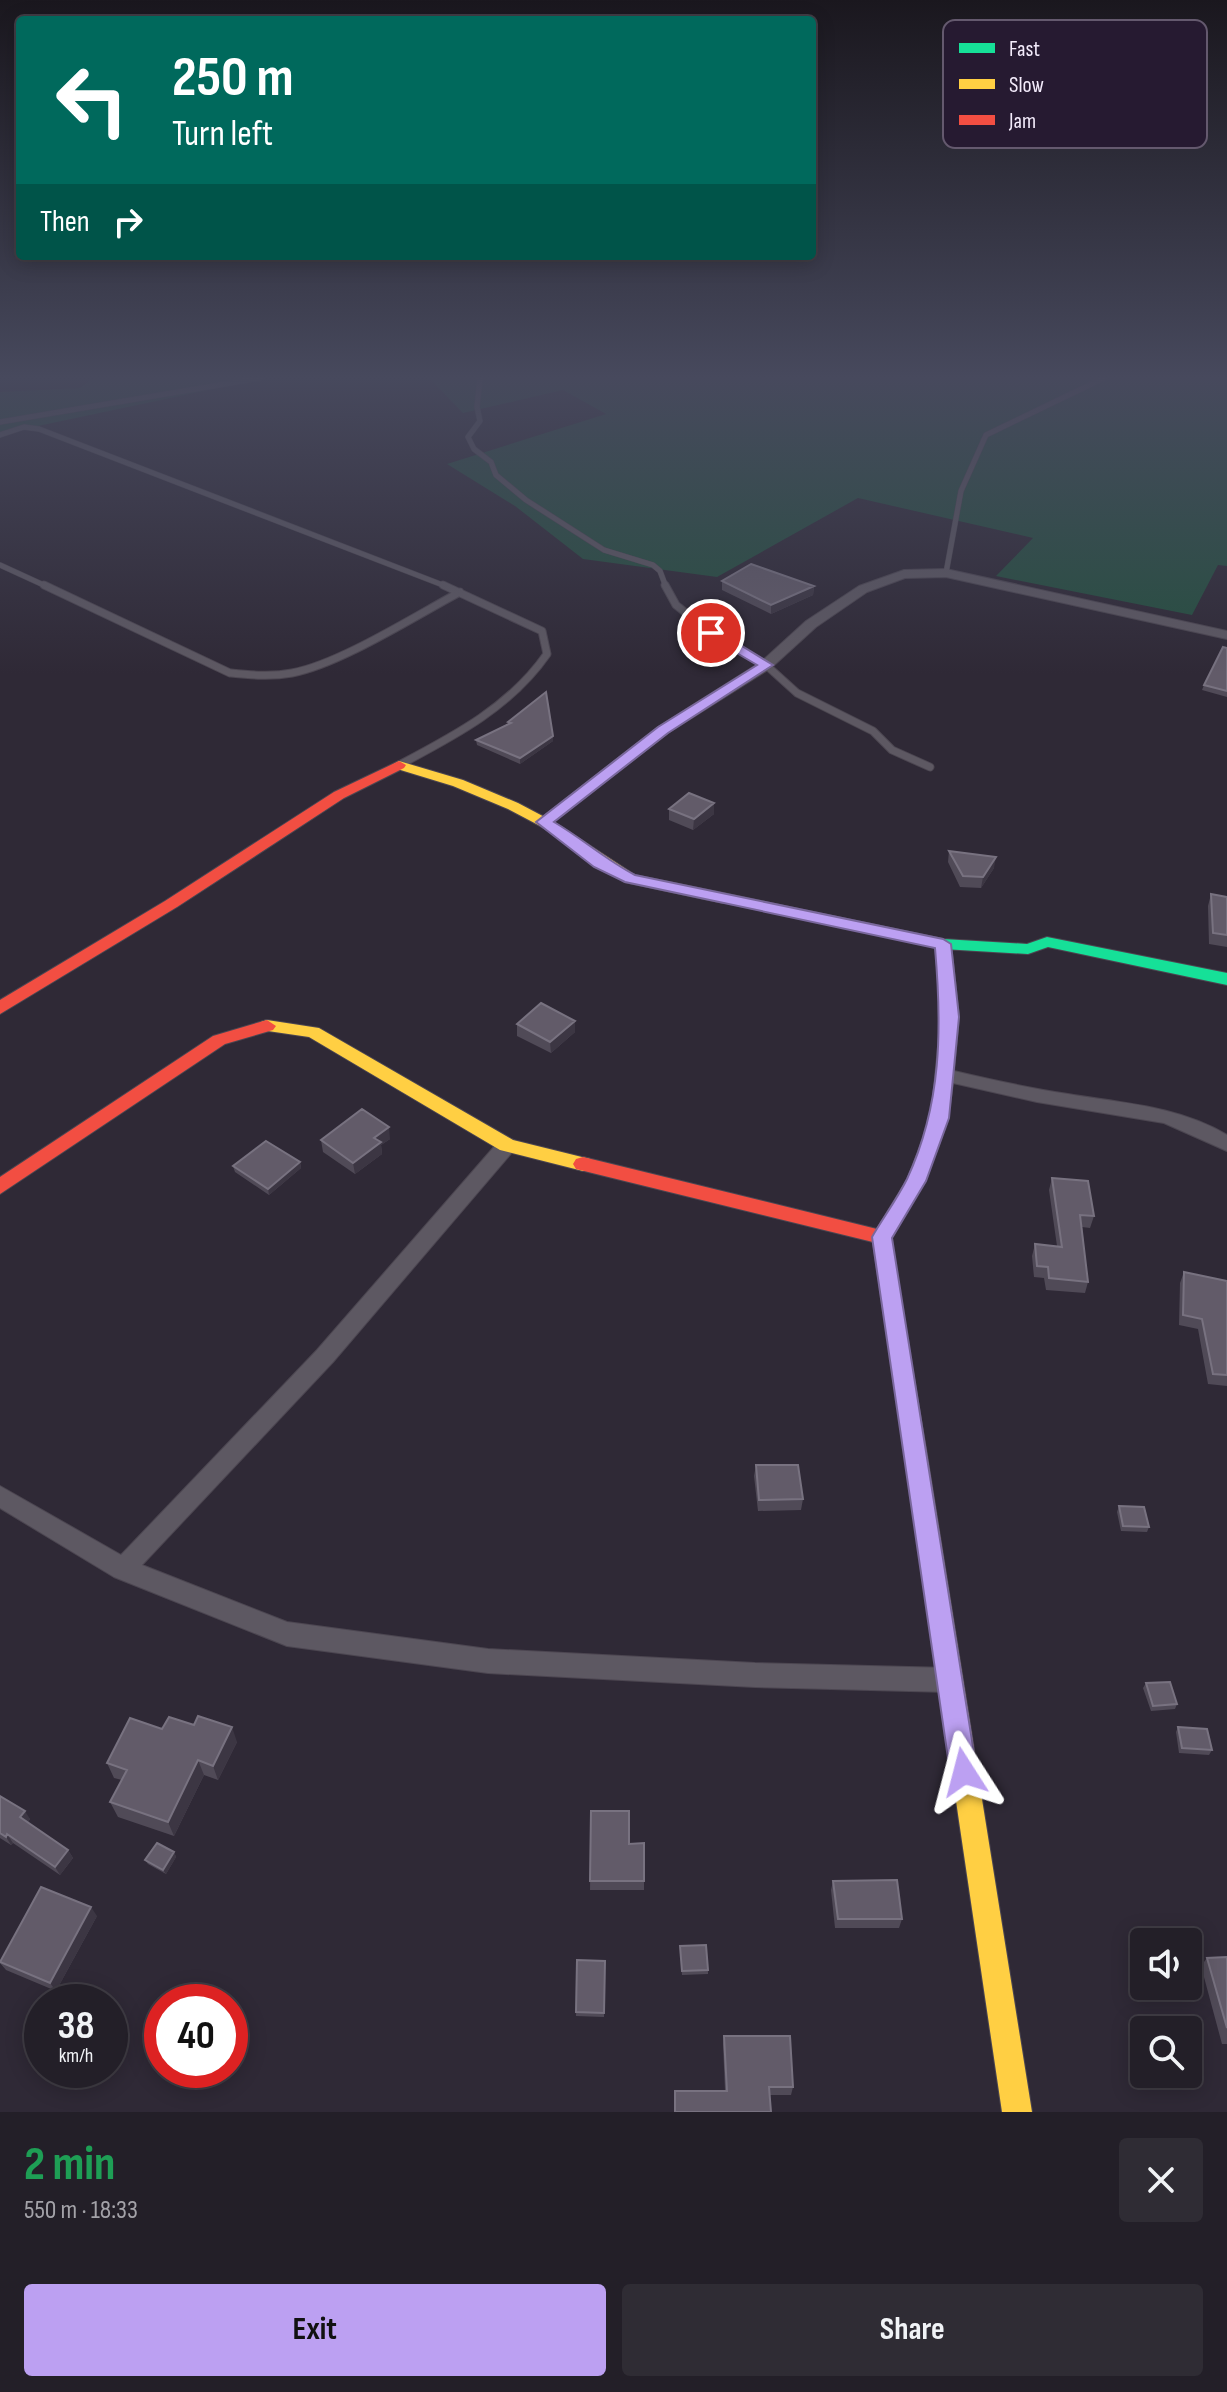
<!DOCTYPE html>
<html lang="en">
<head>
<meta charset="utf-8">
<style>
	body { margin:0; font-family:"Sofia Sans Condensed",sans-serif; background:#2f2c34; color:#f1f3f6; height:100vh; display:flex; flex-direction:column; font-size:30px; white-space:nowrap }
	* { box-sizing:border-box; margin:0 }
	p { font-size:26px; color:#a3a2a8 }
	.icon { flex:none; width:44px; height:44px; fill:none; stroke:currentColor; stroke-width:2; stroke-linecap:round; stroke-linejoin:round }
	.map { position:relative; height:2112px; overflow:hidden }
	.side { display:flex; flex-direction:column; background:#231f28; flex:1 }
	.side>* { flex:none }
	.banner { position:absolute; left:16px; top:16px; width:800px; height:244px; border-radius:8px; box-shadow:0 4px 20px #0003,0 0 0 2px #403d45; background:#00695c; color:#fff; overflow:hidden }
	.buttons { position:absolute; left:1130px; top:1928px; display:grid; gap:16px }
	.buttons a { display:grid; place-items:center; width:72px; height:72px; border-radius:8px; background:#231f28; box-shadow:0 4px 20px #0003,0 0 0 2px #403d45; font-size:40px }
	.speed { position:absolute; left:24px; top:1984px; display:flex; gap:16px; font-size:40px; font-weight:700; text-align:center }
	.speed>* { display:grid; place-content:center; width:104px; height:104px; border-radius:50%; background:#231f28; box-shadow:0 4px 20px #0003,0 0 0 2px #403d45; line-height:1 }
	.speed small { font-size:20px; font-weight:400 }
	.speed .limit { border:12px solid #d22; background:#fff; color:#111 }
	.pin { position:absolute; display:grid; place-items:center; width:68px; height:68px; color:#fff; margin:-34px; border:4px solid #fff; border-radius:50%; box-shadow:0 2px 8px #0007 }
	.me { position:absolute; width:88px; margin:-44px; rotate:351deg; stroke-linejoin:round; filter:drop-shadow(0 0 6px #0008) }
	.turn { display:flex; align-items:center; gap:28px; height:168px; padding:0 24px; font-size:36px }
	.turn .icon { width:104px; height:104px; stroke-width:2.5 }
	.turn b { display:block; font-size:56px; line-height:68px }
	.then { display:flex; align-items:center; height:76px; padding:0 24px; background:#0003; gap:16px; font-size:30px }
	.round { display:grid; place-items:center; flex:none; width:84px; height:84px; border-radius:8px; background:#2f2c34 }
	.overview { display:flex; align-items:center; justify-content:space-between; height:136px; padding:0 24px }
	h1 { font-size:48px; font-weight:700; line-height:60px; color:#1e9e55 }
	.cta { display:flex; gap:16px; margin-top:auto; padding:16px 24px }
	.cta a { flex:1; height:92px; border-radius:8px; background:#bca0f2; color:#111; font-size:32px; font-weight:700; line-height:92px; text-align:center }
	.cta a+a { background:#2f2c34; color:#f1f3f6 }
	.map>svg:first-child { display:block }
	.green { fill:#264f40 }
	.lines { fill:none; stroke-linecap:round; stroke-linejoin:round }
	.lane-far1-casing { stroke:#4c4651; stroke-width:6 }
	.lane-casing { stroke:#4c4651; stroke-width:9 }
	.street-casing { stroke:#4c4651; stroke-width:2 }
	.fast-casing { stroke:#4c4651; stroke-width:2 }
	.slow-casing { stroke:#4c4651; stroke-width:2 }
	.jam-casing { stroke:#4c4651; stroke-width:2 }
	.lane-far1 { stroke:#5d5862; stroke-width:5 }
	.lane { stroke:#5d5862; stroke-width:7 }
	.street { fill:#5d5862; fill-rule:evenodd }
	.fast { fill:#16e098; fill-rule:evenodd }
	.slow { fill:#ffcf43; fill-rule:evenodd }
	.jam { fill:#f24e42; fill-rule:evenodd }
	.wall { fill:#504a57 }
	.shaded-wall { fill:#3c3643 }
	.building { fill:#625b69; stroke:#787280; stroke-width:2 }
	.route { fill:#bca0f2; stroke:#7a689d; stroke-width:2 }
	.key { fill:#261a31; stroke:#64596e; stroke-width:2 }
	.key-label { font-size:22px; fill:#f3ebfb }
</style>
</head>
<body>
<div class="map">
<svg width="1227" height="2112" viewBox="0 0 1227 2112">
	<rect width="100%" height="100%" fill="#2f2936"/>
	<path class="green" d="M93 378H266L0 434V392L80 388Z
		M429 378H1227V566L1218 565 1192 615 996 576 1033 538 858 498 717 577 583 559 515 506 447 464 606 414 563 390 463 413Z"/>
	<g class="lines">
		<defs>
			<path id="lane-far1" d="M480 378 477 407 480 421 468 437 474 449 491 462 496 475 526 500 604 550 653 565 660 571 666 587
				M0 422 260 378
				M0 435 24 427 39 429 448 587
				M0 565 48 587
				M946 573 961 491 986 435 1104 378"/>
			<path id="lane" d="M44 585 230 673C251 675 271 677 292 673 340 664 415 616 460 592
				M665 585 676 605 711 633 766 665 797 693 873 731 892 750 930 767
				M401 764C456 735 511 706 547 654L542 631 443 585"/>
			<path id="street" d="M946 569 1227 631V639L946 577 905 578 867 592 816 627 771 668 668 733 549 825 544 827 536 822 658 727 761 662 806 621 859 586 904 570Z
				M943 939 951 944 959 1017 954 1071C992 1080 1029 1088 1068 1094 1122 1103 1179 1106 1227 1135V1151L1164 1123 1037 1102 953 1083C947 1145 920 1190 889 1242L882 1245 875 1242 872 1237 907 1180 931 1118 941 1017 935 944Z
				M507 1138 514 1140 517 1145 514 1150 333 1362 142 1565 287 1622 488 1649 755 1663 949 1668 958 1671 962 1680 958 1689 949 1692 755 1687 488 1673 287 1646 114 1577 0 1508V1486L121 1555 317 1350 500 1140Z"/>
			<path id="fast" d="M723 893 943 939 1027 944 1047 937 1227 973V985L1048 947 1028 954 943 949 717 901 715 898Z"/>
			<path id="slow" d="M399 761 463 780 518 803 554 822 635 875 723 893 731 898 723 903 624 882 544 828 508 809 453 786 394 768 392 765Z
				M267 1020 319 1028 513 1140 590 1159 593 1164 590 1169 583 1171 500 1150 309 1037 261 1030 258 1026 261 1022Z
				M915 1439 923 1442 926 1449 1032 2112H1002L904 1449 907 1442Z"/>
			<path id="jam" d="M399 761 406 765 404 768 344 798 177 907 0 1014V1000L165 901 334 792Z
				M267 1020 276 1026 273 1030 225 1044 0 1194V1177L213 1036Z
				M583 1157 889 1232 926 1449 923 1456 915 1459 907 1456 904 1449 873 1242 576 1169 573 1164 576 1159Z"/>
		</defs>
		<use href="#lane-far1" class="lane-far1-casing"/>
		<use href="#lane" class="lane-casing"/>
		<use href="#street" class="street-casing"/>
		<use href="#fast" class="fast-casing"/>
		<use href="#slow" class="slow-casing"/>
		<use href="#jam" class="jam-casing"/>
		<use href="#lane-far1" class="lane-far1"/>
		<use href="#lane" class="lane"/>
		<use href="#street" class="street"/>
		<use href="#fast" class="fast"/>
		<use href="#slow" class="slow"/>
		<use href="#jam" class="jam"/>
	</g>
	<path class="wall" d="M722 581 814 586 813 595 771 614 722 590Z
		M1227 648V697L1202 690 1204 685Z
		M508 722 553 736V741L520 764 477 745 476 740 508 725Z
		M714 803V814L693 830 669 820V809Z
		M949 851 994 868 981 888 960 887 948 862Z
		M1211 894 1227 897V947L1209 944 1208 906Z
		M575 1021V1032L551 1053 517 1036V1024Z
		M390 1139 381 1145 382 1154 355 1174 323 1152 321 1140Z
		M300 1162 301 1168 269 1195 235 1172 233 1166Z
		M1052 1178 1094 1216 1090 1228 1082 1227 1088 1282 1085 1293 1046 1290 1044 1278 1034 1277 1032 1256 1035 1244 1057 1246 1049 1190Z
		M1184 1272 1227 1281V1386L1208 1384 1198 1329 1179 1325 1180 1283Z
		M756 1465 803 1499 801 1510 758 1511 754 1476Z
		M1119 1506 1149 1527 1147 1532 1121 1531 1117 1512Z
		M1146 1683 1177 1704 1175 1709 1151 1711 1143 1688Z
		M1178 1727 1212 1750 1209 1755 1179 1753 1176 1732Z
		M162 1729 237 1742 218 1780 204 1775 174 1836 118 1817 110 1802 122 1780 114 1778 107 1763Z
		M0 1796 30 1819 28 1822 68 1850 73 1858 60 1875 13 1843 11 1845 0 1838Z
		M591 1811 629 1844 644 1843V1890H590Z
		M174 1852 176 1857 166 1874 148 1864 145 1860Z
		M833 1881 902 1919 899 1928H835L831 1890Z
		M97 1916 56 1991 6 1970 0 1963V1960Z
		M680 1946 708 1970V1974L682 1975Z
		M1227 1957V2044H1222L1201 1966 1207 1958Z
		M577 1960 605 1961 604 2017 576 2016Z
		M724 2036 793 2087 791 2095H769L771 2112H674L675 2091H725L723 2044Z"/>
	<path class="shaded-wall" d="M814 586 813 595 771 614V605Z
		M553 736V741L520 764V758Z
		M714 803V814L693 830 694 819Z
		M996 857 994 868 981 888 983 877Z
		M575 1021V1032L551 1053 550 1042Z
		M389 1127 390 1139 381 1145 382 1154 355 1174 353 1163 374 1138Z
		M300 1162 301 1168 269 1195 268 1189Z
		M232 1727 237 1742 218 1780 213 1766Z
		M198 1760 204 1775 174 1836 168 1822Z
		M25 1811 30 1819 26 1825 20 1817Z
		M7 1834 13 1843 11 1845 6 1837Z
		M68 1850 73 1858 60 1875 55 1867Z
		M174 1852 176 1857 166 1874 163 1870Z
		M91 1907 97 1916 56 1991 50 1983Z"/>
	<path class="building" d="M751 564 814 586 771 605 722 581Z
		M1223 647 1227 648V691L1204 685Z
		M546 692 553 736 520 758 476 740 511 723 508 722Z
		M689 793 714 803 694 819 669 809Z
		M949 851 996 857 983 877 963 876Z
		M1211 894 1227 897V935L1213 933Z
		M541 1003 575 1021 550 1042 517 1024Z
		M362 1109 389 1127 374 1138 381 1142 353 1163 321 1140Z
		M266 1141 300 1162 268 1189 233 1166Z
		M1052 1178 1088 1181 1094 1216 1080 1215 1088 1282 1049 1278 1048 1267 1037 1266 1035 1244 1062 1247Z
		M1184 1272 1227 1281V1375L1213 1374 1202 1319 1183 1315Z
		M756 1465H798L803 1499 759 1500Z
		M1119 1506 1144 1507 1149 1527 1123 1526Z
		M1170 1682 1177 1704 1153 1706 1146 1683Z
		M198 1716 232 1727 213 1766 198 1760 168 1822 110 1802 127 1770 107 1763 130 1718 162 1729 169 1717 194 1725Z
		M1178 1727 1207 1729 1212 1750 1182 1748Z
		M0 1796 25 1811 20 1817 68 1850 55 1867 7 1834 6 1837 0 1833Z
		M591 1811H629V1844L644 1843V1881H590Z
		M157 1843 174 1852 163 1870 145 1860Z
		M897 1880 902 1919H838L833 1881Z
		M41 1887 91 1907 50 1983 0 1962Z
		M706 1945 708 1970 682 1971 680 1946Z
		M1227 1957V2028L1207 1958Z
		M577 1960 605 1961 604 2013 576 2012Z
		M724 2036H790L793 2087H769L771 2112H675V2091H727Z"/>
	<linearGradient id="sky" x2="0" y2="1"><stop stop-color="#1a171e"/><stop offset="0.56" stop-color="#47495d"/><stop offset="1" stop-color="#47495d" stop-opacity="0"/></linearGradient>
	<rect width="1227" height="674" fill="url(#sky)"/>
	<path class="route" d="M706 630H716L773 665 668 733 554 822C583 839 606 860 635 875L943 939 951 944 959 1017 949 1118 926 1181 892 1238 977 1772 973 1782 964 1786 954 1782 950 1772 872 1237C883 1218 897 1199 907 1179 942 1104 942 1028 935 948L625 882 594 867 536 822 658 727 757 665 706 635Z"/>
	<rect x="943" y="20" width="264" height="128" rx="12" class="key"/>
	<rect x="959" y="43" width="36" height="10" fill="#16e098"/>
	<rect x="959" y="79" width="36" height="10" fill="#ffcf43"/>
	<rect x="959" y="115" width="36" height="10" fill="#f24e42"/>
	<g class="key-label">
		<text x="1009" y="56">Fast</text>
		<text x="1009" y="92">Slow</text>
		<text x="1009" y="128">Jam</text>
	</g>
</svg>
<div class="buttons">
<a><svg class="icon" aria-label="sound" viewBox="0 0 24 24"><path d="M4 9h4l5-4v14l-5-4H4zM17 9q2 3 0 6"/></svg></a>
<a><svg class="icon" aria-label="search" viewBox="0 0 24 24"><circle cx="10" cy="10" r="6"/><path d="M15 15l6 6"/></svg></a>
</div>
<div class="speed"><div>38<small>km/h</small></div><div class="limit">40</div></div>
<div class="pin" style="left:711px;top:633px;background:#d93025"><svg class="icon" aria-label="arrive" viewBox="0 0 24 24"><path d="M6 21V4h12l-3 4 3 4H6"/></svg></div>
<svg class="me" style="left:964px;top:1772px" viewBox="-20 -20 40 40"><path d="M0-17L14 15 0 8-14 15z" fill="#bca0f2" stroke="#fff" stroke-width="4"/></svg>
<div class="banner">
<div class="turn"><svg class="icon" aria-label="left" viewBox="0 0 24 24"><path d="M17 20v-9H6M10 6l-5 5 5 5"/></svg><div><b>250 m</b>Turn left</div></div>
<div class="then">Then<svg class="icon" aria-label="right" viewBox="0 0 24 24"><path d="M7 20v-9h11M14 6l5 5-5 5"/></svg></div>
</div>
</div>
<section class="side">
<div class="overview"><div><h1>2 min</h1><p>550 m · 18:33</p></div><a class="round"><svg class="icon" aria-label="close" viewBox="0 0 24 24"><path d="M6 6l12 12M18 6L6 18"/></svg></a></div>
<div class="cta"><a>Exit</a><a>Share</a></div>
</section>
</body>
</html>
